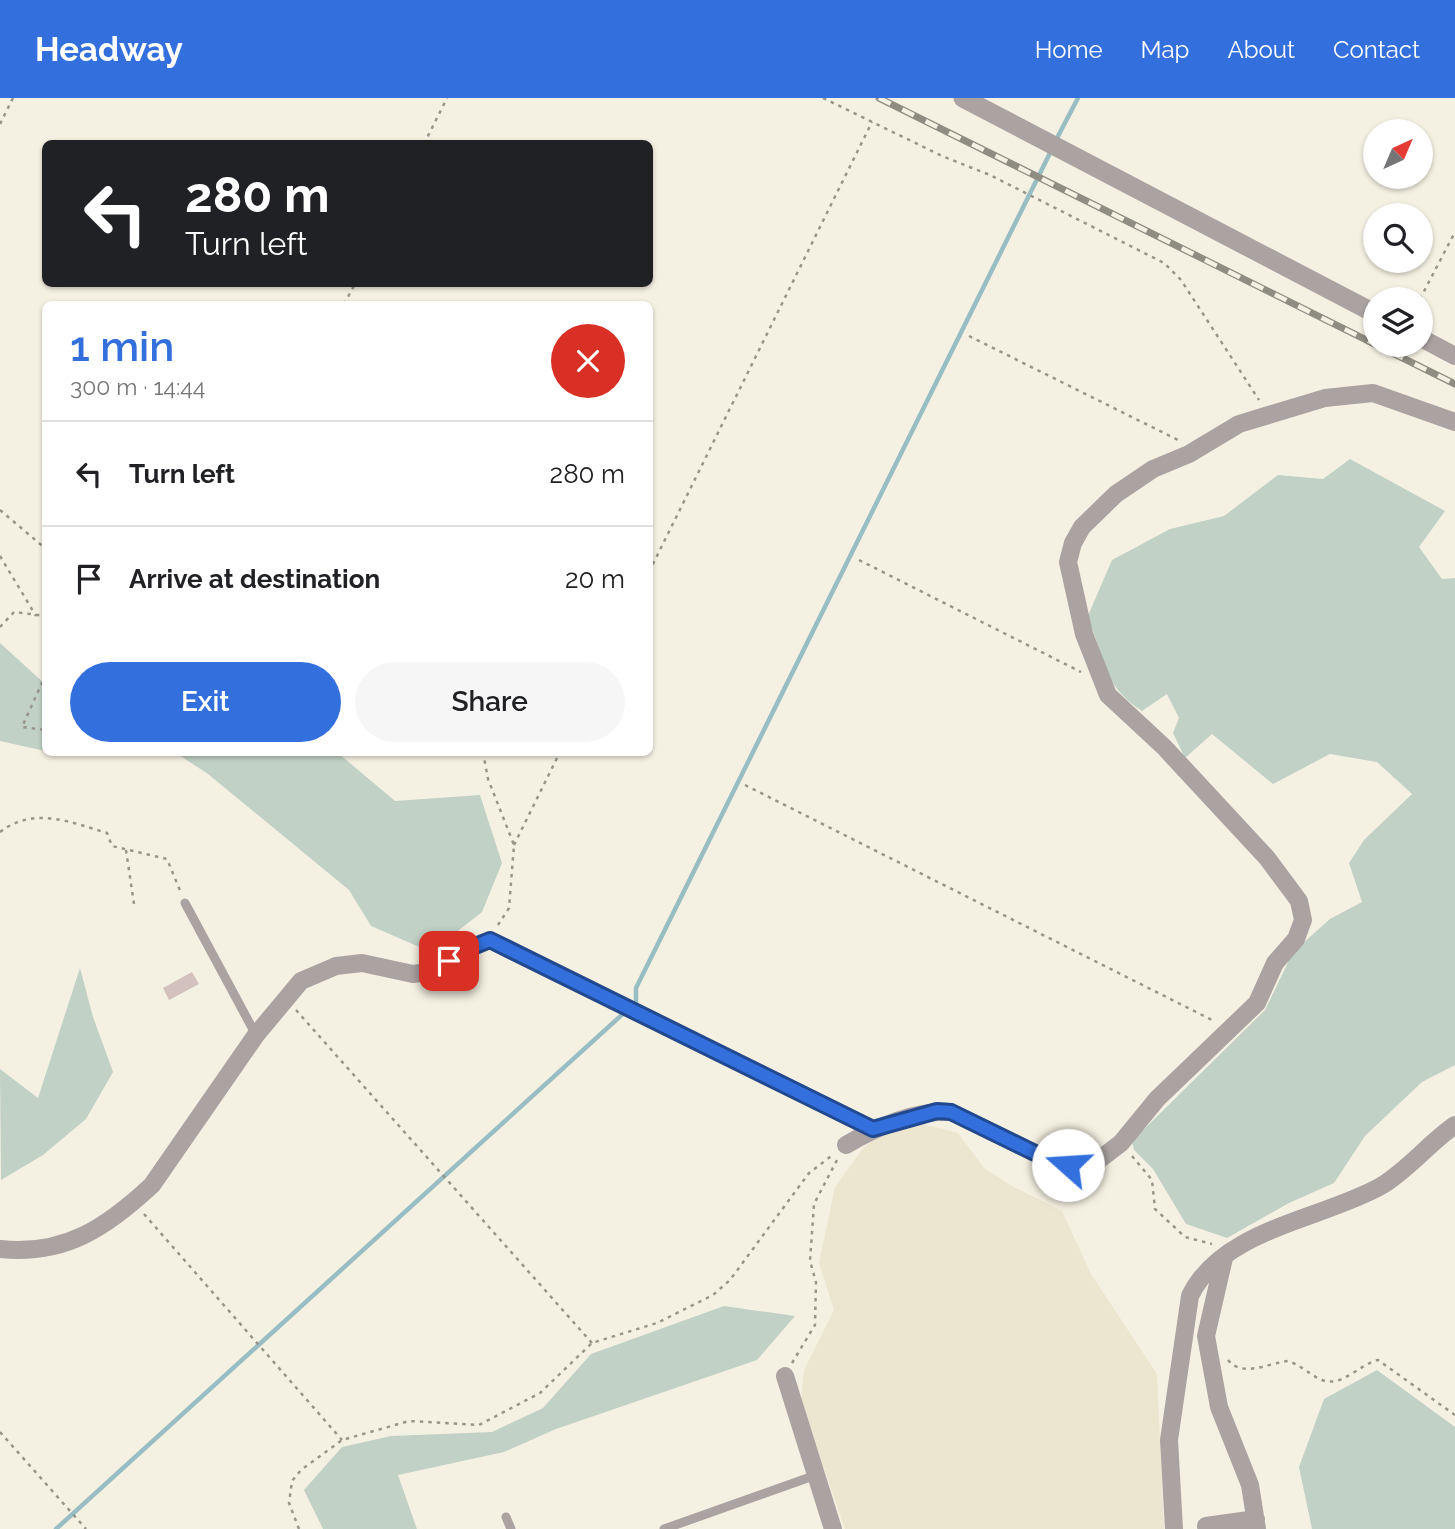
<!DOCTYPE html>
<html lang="en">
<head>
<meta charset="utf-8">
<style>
	body { margin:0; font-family:Raleway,sans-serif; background:#f6f6f6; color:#202124; height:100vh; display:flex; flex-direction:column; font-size:26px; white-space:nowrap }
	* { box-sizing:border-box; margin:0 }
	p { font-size:23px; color:#757577 }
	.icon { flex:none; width:38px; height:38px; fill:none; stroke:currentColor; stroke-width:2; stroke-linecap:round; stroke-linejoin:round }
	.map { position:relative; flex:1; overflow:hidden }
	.side { position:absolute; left:42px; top:203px; width:611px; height:455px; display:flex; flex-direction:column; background:#fff; border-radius:10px; box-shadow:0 2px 5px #0004 }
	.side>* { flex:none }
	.top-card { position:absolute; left:42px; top:42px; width:611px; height:147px; border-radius:10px; box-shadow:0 2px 5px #0004; background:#202124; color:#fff; overflow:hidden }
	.needle { width:46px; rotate:44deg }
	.controls { position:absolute; left:1363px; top:21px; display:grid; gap:14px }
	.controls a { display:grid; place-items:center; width:70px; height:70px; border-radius:50%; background:#fff; box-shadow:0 2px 5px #0004; font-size:35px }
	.pin { position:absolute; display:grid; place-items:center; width:60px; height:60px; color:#fff; margin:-30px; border-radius:14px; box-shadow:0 4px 10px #0006 }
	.me { position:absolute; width:77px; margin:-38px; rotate:289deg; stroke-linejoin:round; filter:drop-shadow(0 0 5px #0008) }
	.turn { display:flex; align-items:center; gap:24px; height:147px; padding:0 28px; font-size:32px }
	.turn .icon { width:91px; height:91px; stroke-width:2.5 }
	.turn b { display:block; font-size:49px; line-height:60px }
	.round { display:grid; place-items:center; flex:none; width:74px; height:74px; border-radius:37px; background:#f6f6f6 }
	.head { display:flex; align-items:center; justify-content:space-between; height:119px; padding:0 28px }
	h1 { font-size:42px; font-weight:600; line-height:52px; color:#3370de }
	.cta { display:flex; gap:14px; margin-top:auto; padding:14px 28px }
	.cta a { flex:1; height:80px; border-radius:42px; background:#3370de; color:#fff; font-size:28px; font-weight:600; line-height:80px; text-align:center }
	.cta a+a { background:#f6f6f6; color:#202124 }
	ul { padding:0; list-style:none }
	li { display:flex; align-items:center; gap:21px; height:105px; padding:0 28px; border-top:2px solid #e0e0e0 }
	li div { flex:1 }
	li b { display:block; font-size:26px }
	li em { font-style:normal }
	header { display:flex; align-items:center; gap:42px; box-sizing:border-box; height:98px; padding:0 35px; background:#3370de; color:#fff }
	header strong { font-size:33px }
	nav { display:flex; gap:38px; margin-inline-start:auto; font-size:24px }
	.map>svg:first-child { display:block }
	.built { fill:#ece5cf }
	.green { fill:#c1d1c5 }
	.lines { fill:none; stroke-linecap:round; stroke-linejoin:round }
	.stream { stroke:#98bec3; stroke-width:4.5 }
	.building { fill:#d2c1bc }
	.path { stroke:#98958b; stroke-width:2.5; stroke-dasharray:3.5 5; stroke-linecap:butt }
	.service { stroke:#aaa3a2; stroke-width:9 }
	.minor { stroke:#aaa3a2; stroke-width:18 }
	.tertiary { stroke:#aaa3a2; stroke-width:19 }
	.rail-casing { stroke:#8f8c82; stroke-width:7 }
	.rail { stroke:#f5f1e2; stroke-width:4.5; stroke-dasharray:13; stroke-linecap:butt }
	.route-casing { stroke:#214990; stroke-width:18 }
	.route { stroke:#3370de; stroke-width:12 }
</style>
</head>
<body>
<header>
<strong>Headway</strong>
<nav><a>Home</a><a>Map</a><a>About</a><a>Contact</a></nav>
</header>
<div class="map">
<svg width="1455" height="1431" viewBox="0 0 1455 1431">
	<rect width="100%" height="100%" fill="#f5f1e2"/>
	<path class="built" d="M919 1025 958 1035 984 1070 1010 1087 1062 1113 1091 1176 1157 1276 1164 1431H845L801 1304 804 1272 834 1212 819 1165 835 1089 864 1049 883 1035Z"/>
	<path class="green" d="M1350 361 1445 413 1419 449 1442 481 1455 480V967L1422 984 1365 1038 1334 1085 1289 1105 1227 1140 1186 1126 1153 1071 1134 1052 1132 1043 1265 912 1293 854 1330 821 1362 804 1349 765 1364 742 1412 696 1377 664 1330 656 1273 686 1212 636 1185 660 1173 635 1179 620 1167 596 1142 613C1099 584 1108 562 1087 520L1112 462 1170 431 1224 418 1278 377 1323 381Z
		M0 545 45 586V653L0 643Z
		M176 655H338L395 703 480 697 502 765 482 814 431 854 371 828 349 792 208 676Z
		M80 870 93 919 113 974 86 1021 43 1057 1 1082 0 971 38 1000Z
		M724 1208 795 1218 757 1262 556 1331 504 1354 398 1377 417 1431H323L304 1392 342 1349 391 1338 492 1334 543 1310 591 1256Z
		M1377 1272 1455 1329V1431H1312L1299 1369 1324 1301Z"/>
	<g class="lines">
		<path class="stream" d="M1056 42 1078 0
			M632 908 636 904V890L1051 53
			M56 1431 625 914"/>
	</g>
	<path class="building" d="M192 874 199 886 169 902 163 890Z"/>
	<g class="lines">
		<path class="path" d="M823 0 942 58 990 77 1164 165 1181 182 1259 302
			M0 26 13 0
			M424 46 447 0
			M1420 201 1455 134
			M344 206 355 186
			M969 238 1178 342
			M0 412 46 451
			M0 458 36 518
			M859 462 1081 574
			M649 474 872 24
			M0 529 14 514 46 518
			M46 576 22 629 46 632
			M483 654 488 681 514 747 509 810 498 827
			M745 687 1214 923
			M0 734C34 708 70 724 107 735L112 748 167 761 181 795
			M514 747 560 654
			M126 752 134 806
			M296 912 592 1245
			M1132 1058 1152 1082 1155 1111 1185 1139 1212 1146
			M144 1116 342 1342
			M1228 1262C1242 1280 1269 1265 1288 1263 1301 1267 1310 1277 1322 1282 1341 1290 1360 1266 1378 1262L1455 1317
			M792 1265 815 1227 816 1184 810 1163 814 1106 837 1062
			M0 1334 86 1431
			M299 1431 289 1405 292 1383 301 1372 342 1342 409 1323 479 1327 540 1295 592 1245 657 1225 713 1197 730 1182 809 1075 834 1056"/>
		<path class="service" d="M185 805 256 937
			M506 1419 511 1431
			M664 1431 816 1377"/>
		<path class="minor" d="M1421 240 1455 258
			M846 1047C876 1029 916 1012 951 1014L1039 1057 1068 1067 1096 1064 1121 1045 1157 1001 1257 905 1275 865 1296 841 1303 822 1299 803 1267 760 1164 649 1108 597 1084 536 1068 464 1073 445 1082 429 1116 396 1153 371 1189 356 1239 326 1325 300 1373 295 1455 324
			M0 1151C65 1158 107 1129 152 1087L256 937 301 883 336 868 362 865 413 876 434 873 465 852 490 842 873 1031
			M1224 1160 1206 1238 1219 1309 1250 1387 1257 1431
			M785 1278 833 1431
			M1206 1428 1256 1421
			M1174 1431 1169 1342 1190 1198C1222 1131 1323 1121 1381 1088 1408 1072 1429 1045 1455 1027"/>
		<path class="tertiary" d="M963 0 1376 216"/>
		<defs>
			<path id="rail" d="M879 0 1455 286"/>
		</defs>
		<use href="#rail" class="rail-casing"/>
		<use href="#rail" class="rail"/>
	</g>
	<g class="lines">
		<defs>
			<path id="route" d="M449 863 465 852 490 842 873 1031 937 1013 951 1014 1039 1057 1068 1067"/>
		</defs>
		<use href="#route" class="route-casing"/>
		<use href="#route" class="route"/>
	</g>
</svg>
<div class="controls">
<a><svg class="needle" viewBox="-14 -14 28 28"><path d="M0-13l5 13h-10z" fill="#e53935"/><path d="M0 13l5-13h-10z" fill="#757577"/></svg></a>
<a><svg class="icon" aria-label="search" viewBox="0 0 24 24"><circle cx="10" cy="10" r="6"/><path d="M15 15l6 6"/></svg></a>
<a><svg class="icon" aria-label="layers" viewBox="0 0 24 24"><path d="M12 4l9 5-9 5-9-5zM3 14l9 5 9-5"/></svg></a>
</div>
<div class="pin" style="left:449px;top:863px;background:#d93025"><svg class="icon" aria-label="arrive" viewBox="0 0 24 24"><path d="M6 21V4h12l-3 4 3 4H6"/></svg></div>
<svg class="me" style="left:1068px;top:1067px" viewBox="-20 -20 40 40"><circle r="19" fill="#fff"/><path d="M0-13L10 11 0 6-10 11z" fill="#3370de"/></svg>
<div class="top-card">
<div class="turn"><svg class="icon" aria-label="left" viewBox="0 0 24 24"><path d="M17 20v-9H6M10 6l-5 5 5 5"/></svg><div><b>280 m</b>Turn left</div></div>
</div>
<section class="side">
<div class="head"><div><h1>1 min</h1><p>300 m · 14:44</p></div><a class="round" style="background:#d93025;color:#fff"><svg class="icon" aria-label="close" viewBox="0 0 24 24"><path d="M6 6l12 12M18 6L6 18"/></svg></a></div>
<ul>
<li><svg class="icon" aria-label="left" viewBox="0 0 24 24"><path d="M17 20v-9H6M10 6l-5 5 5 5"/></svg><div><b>Turn left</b></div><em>280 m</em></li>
<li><svg class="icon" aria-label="arrive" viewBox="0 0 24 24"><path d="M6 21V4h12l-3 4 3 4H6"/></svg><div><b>Arrive at destination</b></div><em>20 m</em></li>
</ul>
<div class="cta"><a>Exit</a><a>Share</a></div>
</section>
</div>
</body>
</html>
